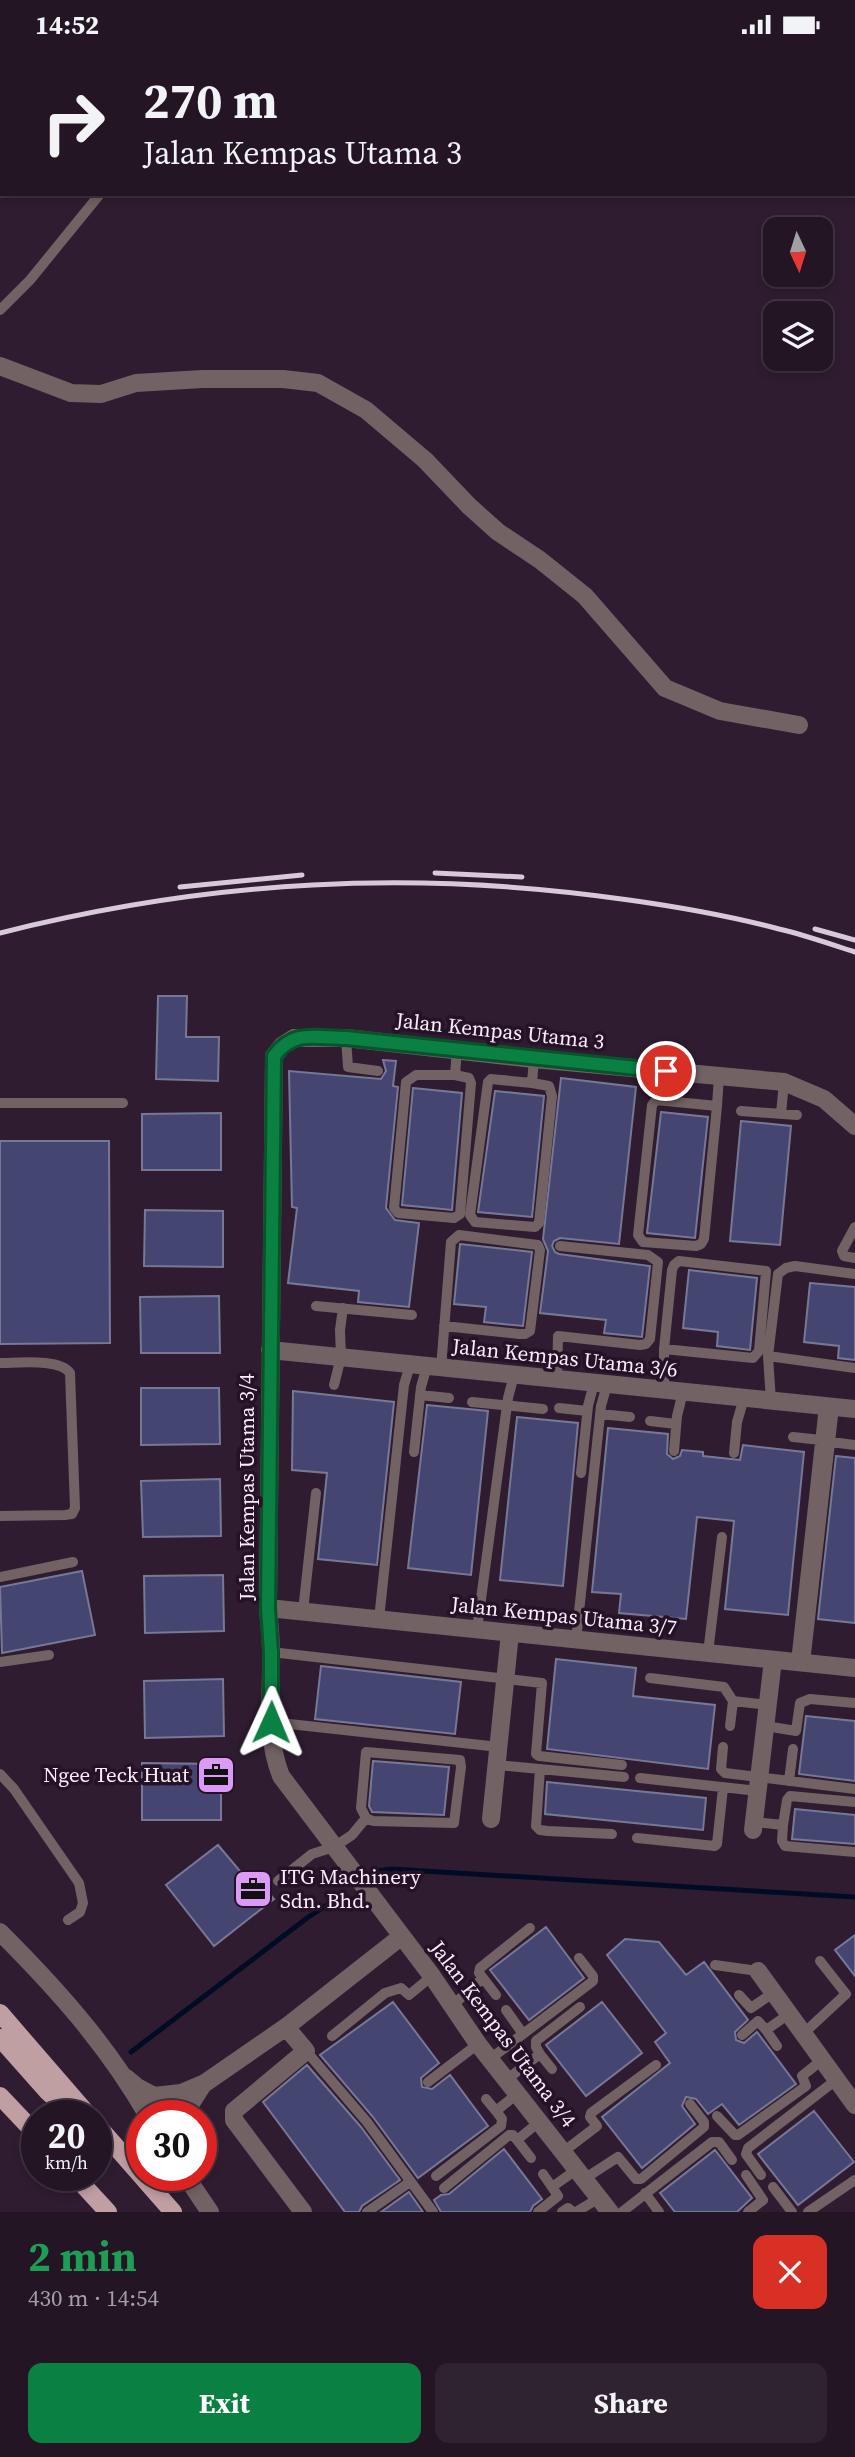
<!DOCTYPE html>
<html lang="en">
<head>
<meta charset="utf-8">
<style>
	body { margin:0; font-family:"Source Serif 4",serif; background:#2f2231; color:#f1f3f6; height:100vh; display:flex; flex-direction:column; font-size:26px; white-space:nowrap }
	* { box-sizing:border-box; margin:0 }
	p { font-size:23px; color:#a39fa6 }
	.icon { flex:none; width:38px; height:38px; fill:none; stroke:currentColor; stroke-width:2; stroke-linecap:round; stroke-linejoin:round }
	.map { position:relative; height:2163px; overflow:hidden }
	.panel { display:flex; flex-direction:column; background:#231524; flex:1 }
	.panel>* { flex:none }
	.top-card { position:absolute; left:0px; top:0px; width:856px; height:147px; box-shadow:0 4px 10px #0003,0 0 0 2px #403441; background:#231524; color:#f1f3f6; overflow:hidden }
	.needle { width:46px; rotate:176deg }
	.fabs { position:absolute; left:763px; top:168px; display:grid; gap:14px }
	.fabs a { display:grid; place-items:center; width:70px; height:70px; border-radius:14px; background:#231524; box-shadow:0 4px 10px #0003,0 0 0 2px #403441; font-size:35px }
	.speed { position:absolute; left:21px; top:2051px; display:flex; gap:14px; font-size:35px; font-weight:700; text-align:center }
	.speed>* { display:grid; place-content:center; width:91px; height:91px; border-radius:50%; background:#231524; box-shadow:0 4px 10px #0003,0 0 0 2px #403441; line-height:1 }
	.speed small { font-size:18px; font-weight:400 }
	.speed .limit { border:10px solid #d22; background:#fff; color:#111 }
	.pin { position:absolute; display:grid; place-items:center; width:60px; height:60px; color:#fff; margin:-30px; border:4px solid #fff; border-radius:50%; box-shadow:0 2px 7px #0007 }
	.me { position:absolute; width:77px; margin:-38px; rotate:1deg; stroke-linejoin:round; filter:drop-shadow(0 0 5px #0008) }
	.turn { display:flex; align-items:center; gap:24px; height:147px; padding:0 28px; font-size:32px }
	.turn .icon { width:91px; height:91px; stroke-width:2.5 }
	.turn b { display:block; font-size:49px; line-height:60px }
	.round { display:grid; place-items:center; flex:none; width:74px; height:74px; border-radius:14px; background:#2f2231 }
	.head { display:flex; align-items:center; justify-content:space-between; height:119px; padding:0 28px }
	h1 { font-size:42px; font-weight:700; line-height:52px; color:#1e9e55 }
	.cta { display:flex; gap:14px; margin-top:auto; padding:14px 28px }
	.cta a { flex:1; height:80px; border-radius:14px; background:#0b8043; color:#fff; font-size:28px; font-weight:700; line-height:80px; text-align:center }
	.cta a+a { background:#2f2231; color:#f1f3f6 }
	.status { display:flex; justify-content:space-between; align-items:center; height:49px; padding:0 35px; background:#231524; direction:ltr }
	.status svg { height:19px; fill:currentColor }
	.map>svg:first-child { display:block }
	.lines { fill:none; stroke-linecap:round; stroke-linejoin:round }
	.stream { stroke:#000c24; stroke-width:5 }
	.building { fill:#454571; stroke:#767896; stroke-width:2 }
	.service { stroke:#726263; stroke-width:10 }
	.minor { stroke:#726263; stroke-width:18 }
	.primary { stroke:#c09fa3; stroke-width:18 }
	.rail { stroke:#d7c9d8; stroke-width:5 }
	.route-casing { stroke:#07532c; stroke-width:18 }
	.route { stroke:#0b8043; stroke-width:12 }
	.labels { text-anchor:middle; stroke-width:7; stroke-linejoin:round; paint-order:stroke }
	.street-label { font-size:21px; fill:#faedfb; stroke:#251226 }
	.poi-label { font-size:21px; fill:#faedfb; stroke:#251226; text-anchor:end }
</style>
</head>
<body>
<div class="status"><b>14:52</b><svg viewBox="0 0 49 12"><path d="M0 12V9h3v3zM5 12V6h3v6zM10 12V3h3v9zM15 12V0h3v12zM26 1h20v11H26zM47 4h2v5h-2z"/></svg></div>
<div class="map">
<svg width="855" height="2163" viewBox="0 0 855 2163">
	<rect width="100%" height="100%" fill="#2f1c30"/>
	<g class="lines">
		<path class="stream" d="M377 1822 391 1820 855 1848
			M131 2003 307 1869 333 1852"/>
	</g>
	<path class="building" d="M158 947H187L186 988H219L218 1032 156 1030Z
		M383 1011 396 1012 393 1037 398 1038 386 1159 395 1171 419 1174 409 1258 358 1253 359 1242 288 1234 297 1159 292 1158 289 1022 381 1030 386 1022Z
		M561 1029 636 1038 619 1195 560 1189 554 1192 552 1197 555 1203 559 1205 650 1217 642 1288 604 1284 606 1271 540 1264 548 1202 543 1190Z
		M413 1039 462 1044 452 1161 402 1156Z
		M495 1042 544 1047 532 1168 478 1163Z
		M661 1063 708 1068 695 1189 647 1184Z
		M221 1064V1121H142V1065Z
		M741 1072 791 1077 780 1196 730 1192Z
		M0 1092H109L110 1294 0 1295Z
		M145 1161 223 1162V1218L144 1217Z
		M460 1195 532 1203 523 1277 484 1273 486 1258 454 1255Z
		M689 1221 757 1229 750 1301 717 1297 718 1283 683 1279Z
		M810 1234 855 1238V1311L838 1309 839 1297 804 1293Z
		M219 1247 220 1304H141L140 1248Z
		M141 1339H219L220 1395 141 1396Z
		M293 1342 394 1353 377 1516 318 1510 327 1424 292 1421Z
		M427 1356 488 1362 471 1526 408 1519Z
		M517 1368 578 1374 563 1537 500 1531Z
		M608 1379 668 1385 667 1405 673 1410 680 1407 682 1401 703 1403V1407L740 1411 743 1396 804 1403 788 1566 725 1560 734 1472 697 1468 686 1570 619 1564 621 1545 592 1543Z
		M836 1407 855 1409V1574L818 1570Z
		M220 1430 221 1487 143 1488 141 1432Z
		M82 1522 95 1586 2 1604 0 1538Z
		M223 1526 224 1582 145 1584 144 1527Z
		M556 1610 636 1619 633 1647 715 1656 708 1720 547 1700Z
		M321 1617 461 1633 455 1685 315 1670Z
		M223 1630 224 1687 145 1689 144 1632Z
		M806 1667 855 1672V1732L799 1725Z
		M373 1712 449 1718 444 1766 372 1763 369 1757Z
		M142 1714 221 1715V1771H142Z
		M547 1733 706 1749 703 1781 545 1765Z
		M795 1760 855 1766V1795L792 1790Z
		M218 1796 244 1827 251 1822 274 1850 214 1897 166 1836Z
		M546 1878 584 1929 529 1971 490 1921Z
		M855 1886V1927L835 1901Z
		M625 1890 659 1893 686 1926 704 1913 748 1971 735 1983 736 1991 744 1994 757 1983 796 2035 739 2076 722 2055 708 2065 696 2050 686 2048 682 2057 695 2075 642 2119 602 2068 670 2014 655 1993 666 1984 607 1906Z
		M393 1953 439 2014 421 2029 422 2038 432 2040 450 2026 488 2077 418 2129 373 2068 320 2006Z
		M602 1953 642 2004 586 2047 546 1996Z
		M307 2016 361 2078 400 2131 362 2157 359 2163H345L263 2053Z
		M814 2062 854 2113 798 2156 758 2105Z
		M504 2100 542 2150 533 2157 530 2163H441L434 2151 441 2146 449 2145Z
		M715 2101 752 2149 737 2163H675L660 2144Z
		M409 2143 423 2163H381Z"/>
	<g class="lines">
		<path class="service" d="M231 2 232 0
			M0 261 30 231 100 145
			M346 989 348 1018 378 1022
			M455 1026 469 1029 471 1034 460 1165 454 1169 398 1164 394 1159 406 1033 416 1026H455L457 1000
			M532 1034 549 1037 552 1047 539 1174 535 1178 475 1173 470 1166 488 1033 491 1030 532 1034 534 1010
			M0 1054H123
			M717 1057 704 1190 701 1195 696 1197 643 1193 638 1186 652 1056 656 1051 717 1057 719 1027
			M741 1062 797 1066
			M781 1065 784 1033
			M855 1178 842 1202 844 1207 855 1209
			M316 1257 412 1266
			M768 1307 855 1319
			M0 1314C18 1314 60 1309 70 1324L75 1459 72 1465 65 1466 0 1467
			M441 1319 451 1193 459 1186 538 1196 540 1201 530 1282 525 1285H519L444 1277
			M557 1330 558 1287 640 1296 646 1295 650 1290 658 1213 648 1206 560 1197
			M334 1336 341 1308 340 1281 343 1259
			M664 1339V1300L672 1221 674 1216 679 1212 766 1222 759 1302 753 1309 664 1300
			M420 1346 449 1349
			M771 1352 768 1307 778 1225 786 1219 795 1217 855 1225
			M472 1353 543 1360
			M559 1359 587 1362
			M600 1365 630 1368
			M650 1372 676 1375
			M793 1388 821 1391
			M831 1393 855 1396
			M674 1402 677 1367 683 1343
			M414 1403 421 1338 427 1317
			M734 1404 737 1373 744 1349
			M581 1424 588 1357 594 1334
			M0 1528 73 1513
			M303 1562 316 1444
			M379 1570 404 1336 410 1316
			M477 1580 508 1349 514 1326
			M576 1591 601 1357 607 1336
			M271 1603 542 1634 536 1705 539 1707 622 1716
			M708 1604 722 1488
			M0 1613 49 1606
			M796 1613 824 1357
			M805 1614 834 1358
			M650 1629 724 1638 733 1652 768 1656
			M271 1673 499 1698
			M730 1677 733 1652
			M766 1677 796 1682 800 1654 810 1650 855 1654
			M723 1698 721 1720 725 1724 855 1740
			M497 1716 624 1728
			M540 1720 536 1777 540 1781 548 1782 612 1785
			M0 1725 14 1740 79 1834 83 1854 80 1863 68 1871
			M640 1729 758 1742
			M789 1732 793 1700
			M754 1773 783 1776 782 1792 785 1797 855 1803
			M783 1776 787 1751 790 1747 855 1753
			M637 1789 715 1797 717 1795 723 1739
			M278 1832 312 1805 334 1798 352 1786 366 1769 361 1759 366 1703 460 1711 461 1718 454 1774 373 1772 366 1769
			M715 1916 758 1922
			M483 1929 479 1924 480 1919 530 1879
			M739 1946 751 1959 773 1944
			M453 1956 483 1929 496 1946
			M506 1961 523 1985
			M803 1985 846 1945 820 1912
			M742 1986 758 1972 766 1981
			M332 1987 385 1944 401 1939 409 1946 432 1927
			M777 1997 766 1981 789 1965
			M306 2002 367 2073 433 2163
			M540 2005 552 2020
			M490 2010 593 1932V1927L579 1909
			M506 2031 540 2005 536 1998V1992L580 1958
			M428 2033 478 1995
			M486 2050 496 2062
			M717 2067 735 2086H738L806 2037 802 2027 822 2011
			M517 2091 531 2109
			M563 2103 597 2077 590 2068 591 2064 656 2016
			M543 2125 552 2138 576 2121
			M746 2126 763 2151 748 2163
			M761 2126 746 2105 748 2099 836 2031
			M436 2127 501 2077 502 2070 496 2062 517 2045
			M584 2130 618 2108 636 2130H641L704 2078V2073L690 2055
			M773 2138 792 2163
			M444 2139 509 2086H513L517 2091 539 2073
			M645 2144 659 2163
			M367 2163 410 2133
			M538 2163 558 2147 552 2138
			M562 2163 568 2159 573 2163
			M576 2163 599 2149
			M622 2163 712 2093H719L732 2111
			M808 2163 855 2131"/>
		<path class="minor" d="M0 0 2 2
			M37 2 38 0
			M0 40 2 39
			M0 317 71 344 101 345 136 334 202 330H283L318 334 366 361 425 411 469 457 498 483 540 511 585 547 665 639 720 662 799 676
			M270 1301 855 1360
			M268 1559 855 1619
			M491 1770 510 1584
			M753 1781 773 1611
			M0 1883C58 1941 107 1996 148 2067
			M758 1922 855 2056
			M286 1978 306 2002 234 2062V2071L303 2163
			M125 2028 137 2038 154 2047 181 2044 205 2034 286 1978 402 1887
			M183 2067 202 2037
			M185 2126 210 2163
			M610 2163 478 1995 432 1927 281 1727C265 1687 272 1645 271 1603 271 1588 269 1574 268 1559L274 1007 283 996 294 989H346L534 1010 784 1033 824 1050 855 1077"/>
		<path class="primary" d="M0 1964 89 2067
			M0 1989 48 2043 74 2067
			M0 2047 37 2086
			M96 2075 173 2163
			M74 2126 108 2163"/>
		<path class="rail" d="M435 824 522 828
			M180 838 302 826
			M815 880 855 891
			M0 884C210 831 414 820 629 851 679 858 730 867 779 880 805 886 830 895 855 903"/>
	</g>
	<g class="lines">
		<defs>
			<path id="route" d="M271 1673V1603L268 1559 274 1007C294 980 315 989 346 989L666 1022"/>
		</defs>
		<use href="#route" class="route-casing"/>
		<use href="#route" class="route"/>
	</g>
	<defs>
		<symbol id="office-square" viewBox="-11 -11 22 22"><rect x="-9" y="-9" width="18" height="18" rx="4" fill="#da9af6" stroke="#251226"/><path d="M-6-3h4V-5.5h4V-3h4V5H-6ZM-1-4.5V-3h2v-1.5ZM-6 0V1H6V0Z" fill="#111"/></symbol>
	</defs>
	<g fill-rule="evenodd">
		<use href="#office-square" x="194" y="1704" width="44" height="44"/>
		<use href="#office-square" x="231" y="1818" width="44" height="44"/>
	</g>
	<g class="labels">
		<g class="street-label">
			<text transform="translate(500 982) rotate(6)" y="7">Jalan Kempas Utama 3</text>
			<text transform="translate(565 1309) rotate(6)" y="7">Jalan Kempas Utama 3/6</text>
			<text transform="translate(247 1438) rotate(-90)" y="7">Jalan Kempas Utama 3/4</text>
			<text transform="translate(564 1567) rotate(6)" y="7">Jalan Kempas Utama 3/7</text>
			<text transform="translate(503 1985) rotate(53)" y="7">Jalan Kempas Utama 3/4</text>
		</g>
		<g class="poi-label">
			<text x="189" y="1733">Ngee Teck Huat</text>
			<text x="280" y="1835" text-anchor="start">ITG Machinery<tspan x="280" dy="24">Sdn. Bhd.</tspan></text>
		</g>
	</g>
</svg>
<div class="fabs">
<a><svg class="needle" viewBox="-14 -14 28 28"><path d="M0-13l5 13h-10z" fill="#e53935"/><path d="M0 13l5-13h-10z" fill="#a39fa6"/></svg></a>
<a><svg class="icon" aria-label="layers" viewBox="0 0 24 24"><path d="M12 4l9 5-9 5-9-5zM3 14l9 5 9-5"/></svg></a>
</div>
<div class="speed"><div>20<small>km/h</small></div><div class="limit">30</div></div>
<div class="pin" style="left:666px;top:1022px;background:#d93025"><svg class="icon" aria-label="arrive" viewBox="0 0 24 24"><path d="M6 21V4h12l-3 4 3 4H6"/></svg></div>
<svg class="me" style="left:271px;top:1673px" viewBox="-20 -20 40 40"><path d="M0-17L14 15 0 8-14 15z" fill="#0b8043" stroke="#fff" stroke-width="4"/></svg>
<div class="top-card">
<div class="turn"><svg class="icon" aria-label="right" viewBox="0 0 24 24"><path d="M7 20v-9h11M14 6l5 5-5 5"/></svg><div><b>270 m</b>Jalan Kempas Utama 3</div></div>
</div>
</div>
<section class="panel">
<div class="head"><div><h1>2 min</h1><p>430 m · 14:54</p></div><a class="round" style="background:#d93025;color:#fff"><svg class="icon" aria-label="close" viewBox="0 0 24 24"><path d="M6 6l12 12M18 6L6 18"/></svg></a></div>
<div class="cta"><a>Exit</a><a>Share</a></div>
</section>
</body>
</html>
